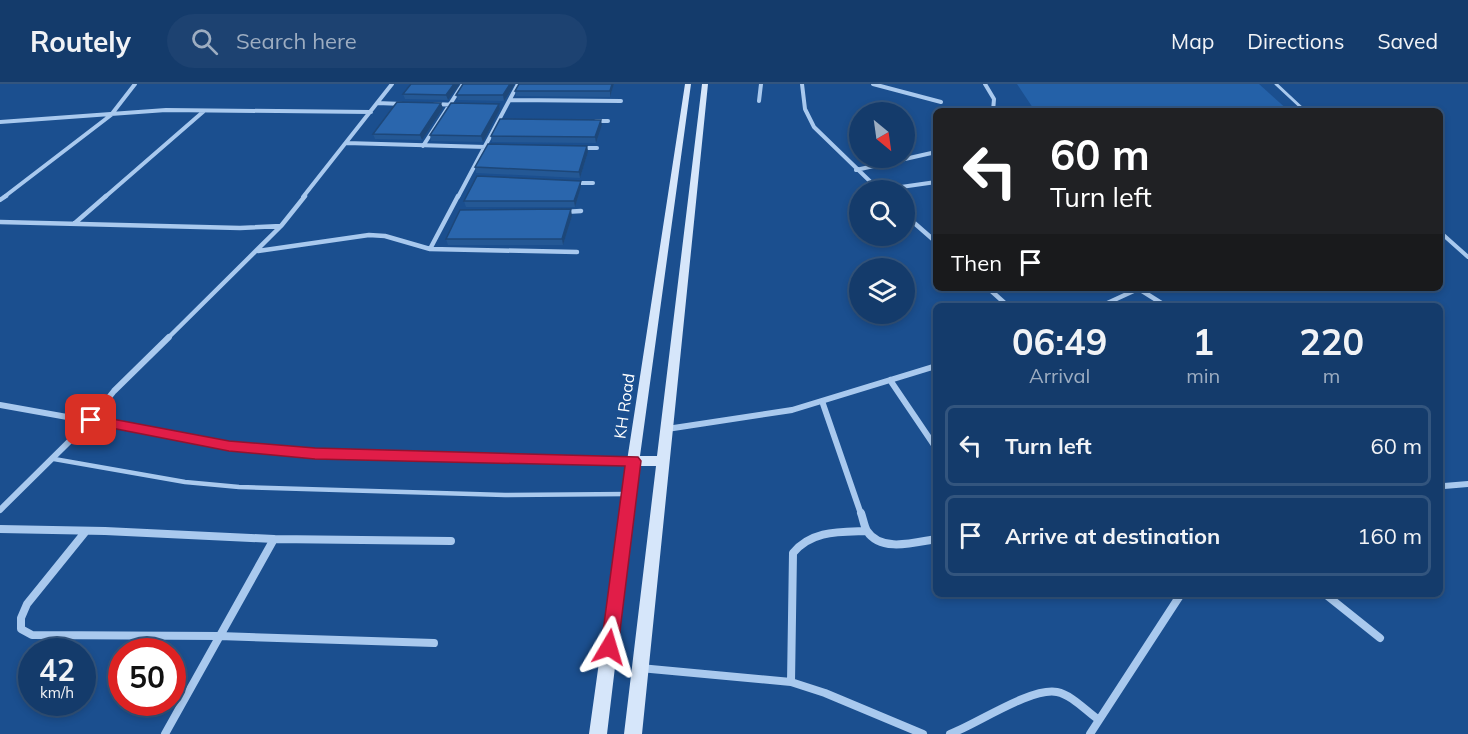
<!DOCTYPE html>
<html lang="en">
<head>
<meta charset="utf-8">
<style>
	body { margin:0; font-family:Mulish,sans-serif; background:#1d4271; color:#f1f3f6; height:100vh; display:flex; flex-direction:column; font-size:22px; white-space:nowrap }
	* { box-sizing:border-box; margin:0 }
	p { font-size:20px; color:#9dadc1 }
	.icon { flex:none; width:33px; height:33px; fill:none; stroke:currentColor; stroke-width:2; stroke-linecap:round; stroke-linejoin:round }
	.map { position:relative; flex:1; overflow:hidden }
	.side { position:absolute; left:933px; top:219px; width:510px; height:294px; display:flex; flex-direction:column; background:#143b6b; border-radius:9px; box-shadow:0 3px 9px #0003,0 0 0 2px #33557e }
	.side>* { flex:none }
	.top-card { position:absolute; left:933px; top:24px; width:510px; height:183px; border-radius:9px; box-shadow:0 3px 9px #0003,0 0 0 2px #33557e; background:#202124; color:#fff; overflow:hidden }
	.needle { width:39px; rotate:151deg }
	.fabs { position:absolute; left:849px; top:18px; display:grid; gap:12px }
	.fabs a { display:grid; place-items:center; width:66px; height:66px; border-radius:50%; background:#143b6b; box-shadow:0 3px 9px #0003,0 0 0 2px #33557e; font-size:30px }
	.speed { position:absolute; left:18px; top:554px; display:flex; gap:12px; font-size:30px; font-weight:700; text-align:center }
	.speed>* { display:grid; place-content:center; width:78px; height:78px; border-radius:50%; background:#143b6b; box-shadow:0 3px 9px #0003,0 0 0 2px #33557e; line-height:1 }
	.speed small { font-size:15px; font-weight:400 }
	.speed .limit { border:9px solid #d22; background:#fff; color:#111 }
	.pin { position:absolute; display:grid; place-items:center; width:51px; height:51px; color:#fff; margin:-26px; border-radius:12px; box-shadow:0 3px 9px #0006 }
	.me { position:absolute; width:66px; margin:-33px; rotate:7deg; stroke-linejoin:round; filter:drop-shadow(0 0 4px #0008) }
	.turn { display:flex; align-items:center; gap:21px; height:126px; padding:0 18px; font-size:27px }
	.turn .icon { width:78px; height:78px; stroke-width:2.5 }
	.turn b { display:block; font-size:42px; line-height:51px }
	.then { display:flex; align-items:center; height:57px; padding:0 18px; background:#0003; gap:12px; font-size:22px }
	.eta { display:flex; justify-content:space-evenly; align-items:center; height:102px; text-align:center }
	.eta b { font-size:36px; font-weight:700; line-height:42px }
	ul { padding:0; list-style:none }
	li { display:flex; align-items:center; gap:18px; height:81px; margin:0 12px 9px; padding:0 6px; border:3px solid #33557e; border-radius:9px }
	li div { flex:1 }
	li b { display:block; font-size:22px }
	li em { font-style:normal }
	header { display:flex; align-items:center; gap:36px; box-sizing:border-box; height:84px; padding:0 30px; background:#143b6b; border-bottom:2px solid #33557e }
	header strong { font-size:28px }
	nav { display:flex; gap:33px; margin-inline-start:auto; font-size:21px }
	.search { width:420px; height:54px; background:#1d4271; display:flex; align-items:center; gap:15px; box-sizing:border-box; padding:0 21px; border-radius:33px; color:#9dadc1; font-size:22px }
	.map>svg:first-child { display:block }
	.green { fill:#2461a8 }
	.lines { fill:none; stroke-linecap:round; stroke-linejoin:round }
	.service-far2 { stroke:#a9c9ee; stroke-width:3 }
	.service-far1 { stroke:#a9c9ee; stroke-width:4 }
	.service { stroke:#a9c9ee; stroke-width:4.5 }
	.minor-far3 { stroke:#a9c9ee; stroke-width:4 }
	.minor-far2 { stroke:#a9c9ee; stroke-width:4.5 }
	.minor-far1 { stroke:#a9c9ee; stroke-width:6 }
	.minor { stroke:#a9c9ee; stroke-width:8 }
	.secondary { fill:#d6e6fa; fill-rule:evenodd }
	.wall { fill:#245895 }
	.shaded-wall { fill:#1d4779 }
	.building { fill:#2a66ad; stroke:#1d4779; stroke-width:1.5 }
	.route { fill:#e11d48; stroke:#92132f; stroke-width:1.5 }
	.labels { text-anchor:middle; stroke-width:6; stroke-linejoin:round; paint-order:stroke }
	.street-label { font-size:16px; fill:#fff; stroke:#1b4f8f }
</style>
</head>
<body>
<header>
<strong>Routely</strong>
<div class="search"><svg class="icon" aria-label="search" viewBox="0 0 24 24"><circle cx="10" cy="10" r="6"/><path d="M15 15l6 6"/></svg>Search here</div>
<nav><a>Map</a><a>Directions</a><a>Saved</a></nav>
</header>
<div class="map">
<svg width="1468" height="650" viewBox="0 0 1468 650">
	<rect width="100%" height="100%" fill="#1b4f8f"/>
	<path class="green" d="M1017 0H1259L1289 27H1035Z"/>
	<g class="lines">
		<path class="service-far2" d="M1276 0 1305 27"/>
		<path class="service-far1" d="M1440 148 1468 173"/>
		<path class="service" d="M54 375 185 398 239 403 505 411 628 410"/>
		<path class="minor-far3" d="M802 0 805 25 814 43 879 106
			M873 0 941 18
			M985 0 994 15 993 27
			M510 16 621 17
			M759 17 761 0
			M377 19 403 20
			M434 20 457 21
			M596 37H608
			M0 38 166 26 371 28
			M346 59 486 63
			M423 62 463 0
			M580 64H597
			M856 86 936 68
			M574 99H593
			M880 106 936 98
			M4 113 111 31 135 0
			M105 113 204 27
			M303 113 392 0
			M458 113 518 0"/>
		<path class="minor-far2" d="M458 112 430 165 577 168
			M0 116 6 112
			M564 128 581 127
			M904 130 936 158
			M0 138 240 144 281 142
			M75 139 106 112
			M258 167 369 151 385 152 430 165
			M988 204 1008 222
			M1139 205 1166 222
			M1101 222 1140 204
			M168 254 281 142 305 112"/>
		<path class="minor-far1" d="M890 296 936 364
			M822 317 861 430
			M0 321 229 362 315 370 633 377
			M667 345 792 326 936 282
			M1444 402 1468 400
			M0 426 91 336 114 307 169 253"/>
		<path class="minor" d="M861 429C863 434 864 442 867 447 881 469 916 458 936 455
			M0 445 105 447 274 455 165 650
			M86 447 27 520 21 534V545L32 551 219 552 434 559
			M274 455 451 457
			M1325 510 1380 554
			M640 584 791 598 825 609 923 650
			M791 598 793 469C812 446 840 448 867 447
			M950 650C977 640 1031 603 1057 608 1072 611 1086 627 1099 636
			M1090 650 1181 510"/>
		<path class="secondary" d="M685 0H691L640 372H657L702 0H708L642 650H624L656 382H639L607 650H589L627 377Z"/>
	</g>
	<path class="wall" d="M460 0 448 16 405 15 403 10Z
		M515 0 504 17 458 16 456 11Z
		M519 0H614L610 13 516 12 515 7Z
		M499 20 500 25 483 58 431 57 430 51Z
		M443 24 422 56 375 55 373 50Z
		M602 41 596 59 492 58 491 52Z
		M587 62 588 68 580 94 476 89 475 83Z
		M581 97V103L575 123H466L464 117Z
		M572 132 563 161H448L446 155Z"/>
	<path class="shaded-wall" d="M454 0H460L448 16 446 11Z
		M510 0H515L504 17 503 11Z
		M612 0H614L610 13V7Z
		M441 19 443 24 422 56 420 51Z
		M499 20 500 25 483 58 481 52Z
		M601 36 602 41 596 59 595 53Z
		M587 62 588 68 580 94 579 88Z
		M581 97V103L575 123 574 117Z
		M571 125 572 132 563 161 562 155Z"/>
	<path class="building" d="M411 0H454L446 11 403 10Z
		M463 0H510L503 11H456Z
		M519 0H612L610 7H515Z
		M397 18 441 19 420 51 373 50Z
		M451 19 499 20 481 52 430 51Z
		M500 35 601 36 595 53 491 52Z
		M488 60 587 62 579 88 475 83Z
		M477 92 581 97 574 117H464Z
		M571 125 562 155H446L460 126Z"/>
	<path class="route" d="M91 331 229 357 315 364 638 373 641 377 618 563 616 569 609 571 603 569 601 563 625 382 315 375 229 367 86 339 84 336Z"/>
	<g class="labels">
		<g class="street-label">
			<text transform="translate(624 322) rotate(-82)" y="6">KH Road</text>
		</g>
	</g>
</svg>
<div class="fabs">
<a><svg class="needle" viewBox="-14 -14 28 28"><path d="M0-13l5 13h-10z" fill="#e53935"/><path d="M0 13l5-13h-10z" fill="#9dadc1"/></svg></a>
<a><svg class="icon" aria-label="search" viewBox="0 0 24 24"><circle cx="10" cy="10" r="6"/><path d="M15 15l6 6"/></svg></a>
<a><svg class="icon" aria-label="layers" viewBox="0 0 24 24"><path d="M12 4l9 5-9 5-9-5zM3 14l9 5 9-5"/></svg></a>
</div>
<div class="speed"><div>42<small>km/h</small></div><div class="limit">50</div></div>
<div class="pin" style="left:91px;top:336px;background:#d93025"><svg class="icon" aria-label="arrive" viewBox="0 0 24 24"><path d="M6 21V4h12l-3 4 3 4H6"/></svg></div>
<svg class="me" style="left:609px;top:563px" viewBox="-20 -20 40 40"><path d="M0-17L14 15 0 8-14 15z" fill="#e11d48" stroke="#fff" stroke-width="4"/></svg>
<div class="top-card">
<div class="turn"><svg class="icon" aria-label="left" viewBox="0 0 24 24"><path d="M17 20v-9H6M10 6l-5 5 5 5"/></svg><div><b>60 m</b>Turn left</div></div>
<div class="then">Then<svg class="icon" aria-label="arrive" viewBox="0 0 24 24"><path d="M6 21V4h12l-3 4 3 4H6"/></svg></div>
</div>
<section class="side">
<div class="eta">
<div><b>06:49</b><p>Arrival</p></div>
<div><b>1</b><p>min</p></div>
<div><b>220</b><p>m</p></div>
</div>
<ul>
<li><svg class="icon" aria-label="left" viewBox="0 0 24 24"><path d="M17 20v-9H6M10 6l-5 5 5 5"/></svg><div><b>Turn left</b></div><em>60 m</em></li>
<li><svg class="icon" aria-label="arrive" viewBox="0 0 24 24"><path d="M6 21V4h12l-3 4 3 4H6"/></svg><div><b>Arrive at destination</b></div><em>160 m</em></li>
</ul>
</section>
</div>
</body>
</html>
